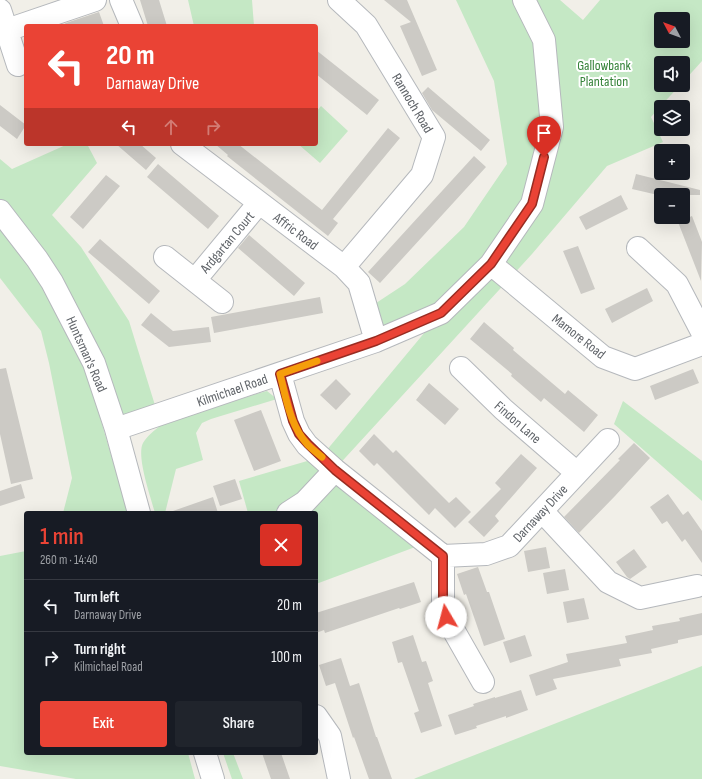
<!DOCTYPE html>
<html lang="en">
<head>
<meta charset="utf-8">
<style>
	body { margin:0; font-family:"Sofia Sans Condensed",sans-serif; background:#20242c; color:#f1f3f6; height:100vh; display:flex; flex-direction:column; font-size:15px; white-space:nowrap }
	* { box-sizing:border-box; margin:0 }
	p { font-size:13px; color:#9ea1a6 }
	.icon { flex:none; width:22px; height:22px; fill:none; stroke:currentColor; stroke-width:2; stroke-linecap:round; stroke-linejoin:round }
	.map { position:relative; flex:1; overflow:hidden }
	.panel { position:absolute; left:24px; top:511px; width:294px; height:244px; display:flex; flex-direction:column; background:#171b24; border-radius:4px; box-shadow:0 4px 16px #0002 }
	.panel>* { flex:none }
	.hud { position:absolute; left:24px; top:24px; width:294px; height:122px; border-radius:4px; box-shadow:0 4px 16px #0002; background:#ea4335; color:#fff; overflow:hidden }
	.needle { width:26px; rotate:311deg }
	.buttons { position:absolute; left:654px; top:12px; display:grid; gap:8px }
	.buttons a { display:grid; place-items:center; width:36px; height:36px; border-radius:4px; background:#171b24; box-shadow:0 4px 16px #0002; font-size:20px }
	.pin { position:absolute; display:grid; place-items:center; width:34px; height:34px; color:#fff; margin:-41px -17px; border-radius:50% 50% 50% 0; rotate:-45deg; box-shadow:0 0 4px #0007 }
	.pin .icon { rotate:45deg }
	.me { position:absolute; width:44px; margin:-22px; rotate:352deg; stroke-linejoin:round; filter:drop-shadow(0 0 3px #0008) }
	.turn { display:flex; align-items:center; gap:14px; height:84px; padding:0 16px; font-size:18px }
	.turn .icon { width:52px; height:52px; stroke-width:2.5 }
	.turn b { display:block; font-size:28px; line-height:34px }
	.lanes { display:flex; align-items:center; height:38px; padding:0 16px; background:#0003; justify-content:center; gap:20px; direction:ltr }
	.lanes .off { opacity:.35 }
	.round { display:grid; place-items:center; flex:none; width:42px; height:42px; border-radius:4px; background:#20242c }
	.overview { display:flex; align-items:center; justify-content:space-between; height:68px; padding:0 16px }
	h1 { font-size:24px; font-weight:600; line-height:30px; color:#ea4335 }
	.primary-button { display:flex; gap:8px; margin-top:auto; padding:8px 16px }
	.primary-button a { flex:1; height:46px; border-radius:4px; background:#ea4335; color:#fff; font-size:16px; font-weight:600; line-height:46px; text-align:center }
	.primary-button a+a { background:#20242c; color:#f1f3f6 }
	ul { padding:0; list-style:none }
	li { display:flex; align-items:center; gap:12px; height:52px; padding:0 16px; border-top:1px solid #363941 }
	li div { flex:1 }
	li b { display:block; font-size:15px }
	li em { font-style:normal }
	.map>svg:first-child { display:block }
	.green { fill:#c5e8c5; fill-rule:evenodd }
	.building { fill:#cccac5 }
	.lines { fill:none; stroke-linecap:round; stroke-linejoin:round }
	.minor-casing { stroke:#b5b8bc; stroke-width:24 }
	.minor { stroke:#fff; stroke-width:22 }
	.route-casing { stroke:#982c22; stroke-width:10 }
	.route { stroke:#ea4335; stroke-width:7 }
	.slow { stroke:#f59e0b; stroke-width:7 }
	.labels { text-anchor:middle; stroke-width:4; stroke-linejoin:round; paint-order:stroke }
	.park-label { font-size:14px; fill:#348238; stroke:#fff }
	.street-label { font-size:14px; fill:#5f6368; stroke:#fff }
</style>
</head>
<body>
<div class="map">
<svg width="702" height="779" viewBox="0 0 702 779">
	<rect width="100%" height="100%" fill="#f1efe8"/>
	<path class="green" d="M188 0H252L254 26H194Z
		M456 0H560L583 20 600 0H702V61L683 82V63H661V85H680L651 117 663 142 607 166 532 254 335 469 426 543 316 584V513H248L239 481 321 457 440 314 376 341 367 309 405 284 464 227 507 164 494 81ZM661 19H683V41H661Z
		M321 106 348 131 320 163 298 144H316V112Z
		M68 144H87L97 163 52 215 81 247 129 321 158 415 116 429 94 363 0 215V159L12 169Z
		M0 222 62 317 90 383 128 513H63L72 478 49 363 41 331 0 278Z
		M267 391 277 399 211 419 202 423 196 433 203 460 176 469 165 513H155C151 498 136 456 143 443 147 436 155 430 161 425L256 394Z
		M623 401 702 461V501L614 424Z
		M26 551V753H188L195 779H76L0 766V556Z
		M702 666V779H414L416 778Z
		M223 753H233L243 779H232Z"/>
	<path class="building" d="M140 0H159L167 26H148Z
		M384 0H407L437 70 422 76 400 26 411 22Z
		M99 12 104 26H61L66 23Z
		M316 50 379 100 367 115 316 74Z
		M428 87 490 140 481 151 432 110 422 93Z
		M0 105 26 125 17 139 0 126Z
		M388 128 400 138 333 219 338 223 328 236 232 160 227 156 228 155 215 144H238L322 210Z
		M116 144H140L156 158 146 170Z
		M474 156 486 167 380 283 368 272Z
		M158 164 219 216 208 229 147 177Z
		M636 174 700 190V195H658L632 189Z
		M106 175 120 186 83 229 70 217Z
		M621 195 628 209 586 230 579 217Z
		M692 216 702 242 701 281 678 222Z
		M249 235 305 283 294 296 238 248Z
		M100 239 160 291 149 304 88 252Z
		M578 246 595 289 581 294 563 251Z
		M647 288 653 301 612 323 605 309Z
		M320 297 323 313 214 333 211 317Z
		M151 313 173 331 209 327 211 342 169 347 141 325Z
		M484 322 514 348 513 350 565 394 568 390 598 415 584 432 544 398 541 402 511 376 512 374 470 339Z
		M6 368 33 479 11 484 0 434V369Z
		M693 369 699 383 655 400 650 386Z
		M336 379 351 394 336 410 320 395Z
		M429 383 459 409 445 425 416 400Z
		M261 410 281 461 254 471 234 420Z
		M374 434 393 453 396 450 449 503 456 497 471 512 455 528 435 508 429 515 377 463 374 466 359 451Z
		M634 443 650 458 615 496 579 533 564 517 620 460 618 459Z
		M521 454 537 468 495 516 499 521 484 537 468 522 501 489 495 483Z
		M235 479 242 499 220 506 213 486Z
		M21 484 25 498 0 506V491Z
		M668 494 683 515 688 511 702 531V563L685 539 682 542 667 521 662 524 650 507Z
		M213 497 218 513H173V511Z
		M546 547 550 568 528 572 524 551Z
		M634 549 647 567 630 579 627 577 616 562Z
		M478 567 487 592H489L505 639 484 646 466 594 464 595 457 574Z
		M565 569 569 590 547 594 543 573Z
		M414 582 421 602 400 609 399 608 325 633 324 630 316 633V613Z
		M584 598 589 619 567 623 563 602Z
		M702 613V635L678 640V643L651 649 652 653 619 659 621 666 553 679 557 689 536 696 529 675 568 662 566 654 627 643 625 636 653 630 652 626 680 621 679 618Z
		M413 635 422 662 426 661 433 681 428 683 442 726 421 733 414 713 419 711 402 662 398 663 392 642Z
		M525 635 532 656 510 663 503 642Z
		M341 658 350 686 359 683 376 737H377L392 779H369L354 737 353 738 335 683 326 686 319 665Z
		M521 690 528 710 506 718V716L476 726 477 728 455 735 448 715 474 706 473 704 495 697V698Z
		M262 753H281L290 779H271Z"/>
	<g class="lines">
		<defs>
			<path id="minor" d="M121 0 132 26
				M339 0 366 25 434 137 422 175 344 267
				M0 10 18 65
				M7 30 95 0
				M182 144 344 267 359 283 376 341
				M0 211 37 259 52 282 94 363 116 429 139 513
				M638 248 677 284 702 332
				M165 257 222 302
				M491 264 603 357 635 369 702 344
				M195 280 259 203
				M461 368 503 409 577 473
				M280 374 293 421 299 434 307 445 335 470 443 556 486 554 509 546 608 440
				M116 429 376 341 441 313 491 264 532 204 552 127 544 40 524 0
				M542 511 608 582 640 598 697 586
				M288 513 305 502 335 470
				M443 556V606L446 617 483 682
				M316 716 330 736 339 779
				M205 753 213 779"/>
		</defs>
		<use href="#minor" class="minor-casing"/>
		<use href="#minor" class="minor"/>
	</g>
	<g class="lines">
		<defs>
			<path id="route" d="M446 617 443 606V556L335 470 308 444 299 434 293 421 280 374 376 341 441 313 491 264 532 204 544 157"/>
		</defs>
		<use href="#route" class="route-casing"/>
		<use href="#route" class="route"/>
		<path class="slow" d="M317 361 280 374C286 398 290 426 308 445 312 449 317 453 322 457"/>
	</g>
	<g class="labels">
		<g class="park-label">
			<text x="604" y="70">Gallowbank<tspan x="604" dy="16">Plantation</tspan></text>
		</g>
		<g class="street-label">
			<text transform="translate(413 103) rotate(59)" y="5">Rannoch Road</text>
			<text transform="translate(296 231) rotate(37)" y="5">Affric Road</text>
			<text transform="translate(227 242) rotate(-50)" y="5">Ardgartan Court</text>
			<text transform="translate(579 336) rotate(38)" y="5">Mamore Road</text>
			<text transform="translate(87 354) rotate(66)" y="5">Huntsman's Road</text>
			<text transform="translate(232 390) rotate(-19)" y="5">Kilmichael Road</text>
			<text transform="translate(518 422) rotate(41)" y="5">Findon Lane</text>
			<text transform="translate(540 513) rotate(-47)" y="5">Darnaway Drive</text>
		</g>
	</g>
</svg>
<div class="buttons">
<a><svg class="needle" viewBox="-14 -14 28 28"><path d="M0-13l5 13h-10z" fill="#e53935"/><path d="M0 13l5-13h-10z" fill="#9ea1a6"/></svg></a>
<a><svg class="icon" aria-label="sound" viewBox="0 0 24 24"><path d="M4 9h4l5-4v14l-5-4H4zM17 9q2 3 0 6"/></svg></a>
<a><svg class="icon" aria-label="layers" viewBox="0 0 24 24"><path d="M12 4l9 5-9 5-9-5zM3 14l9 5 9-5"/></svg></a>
<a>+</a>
<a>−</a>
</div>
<div class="pin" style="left:544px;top:157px;background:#d93025"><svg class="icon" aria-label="arrive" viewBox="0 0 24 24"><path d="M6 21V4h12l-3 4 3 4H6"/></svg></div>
<svg class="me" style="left:446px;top:617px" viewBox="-20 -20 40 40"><circle r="19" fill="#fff"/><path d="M0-13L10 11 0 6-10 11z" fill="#ea4335"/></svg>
<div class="hud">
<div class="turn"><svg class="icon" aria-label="left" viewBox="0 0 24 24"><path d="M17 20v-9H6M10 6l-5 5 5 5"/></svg><div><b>20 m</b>Darnaway Drive</div></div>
<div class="lanes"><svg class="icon" aria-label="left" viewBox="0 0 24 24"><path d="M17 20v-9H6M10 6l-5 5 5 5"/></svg><svg class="icon off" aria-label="ahead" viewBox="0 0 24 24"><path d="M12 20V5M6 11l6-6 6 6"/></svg><svg class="icon off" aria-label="right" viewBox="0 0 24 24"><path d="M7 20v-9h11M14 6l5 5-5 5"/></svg></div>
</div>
<section class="panel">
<div class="overview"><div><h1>1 min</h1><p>260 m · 14:40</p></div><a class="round" style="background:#d93025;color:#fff"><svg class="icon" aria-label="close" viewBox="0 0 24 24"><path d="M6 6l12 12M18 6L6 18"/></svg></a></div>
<ul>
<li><svg class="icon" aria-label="left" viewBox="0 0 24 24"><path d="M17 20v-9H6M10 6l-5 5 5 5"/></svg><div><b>Turn left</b><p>Darnaway Drive</p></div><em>20 m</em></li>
<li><svg class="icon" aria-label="right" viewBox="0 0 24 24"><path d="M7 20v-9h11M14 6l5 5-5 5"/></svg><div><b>Turn right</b><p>Kilmichael Road</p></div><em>100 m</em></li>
</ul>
<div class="primary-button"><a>Exit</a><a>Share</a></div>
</section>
</div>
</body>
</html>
